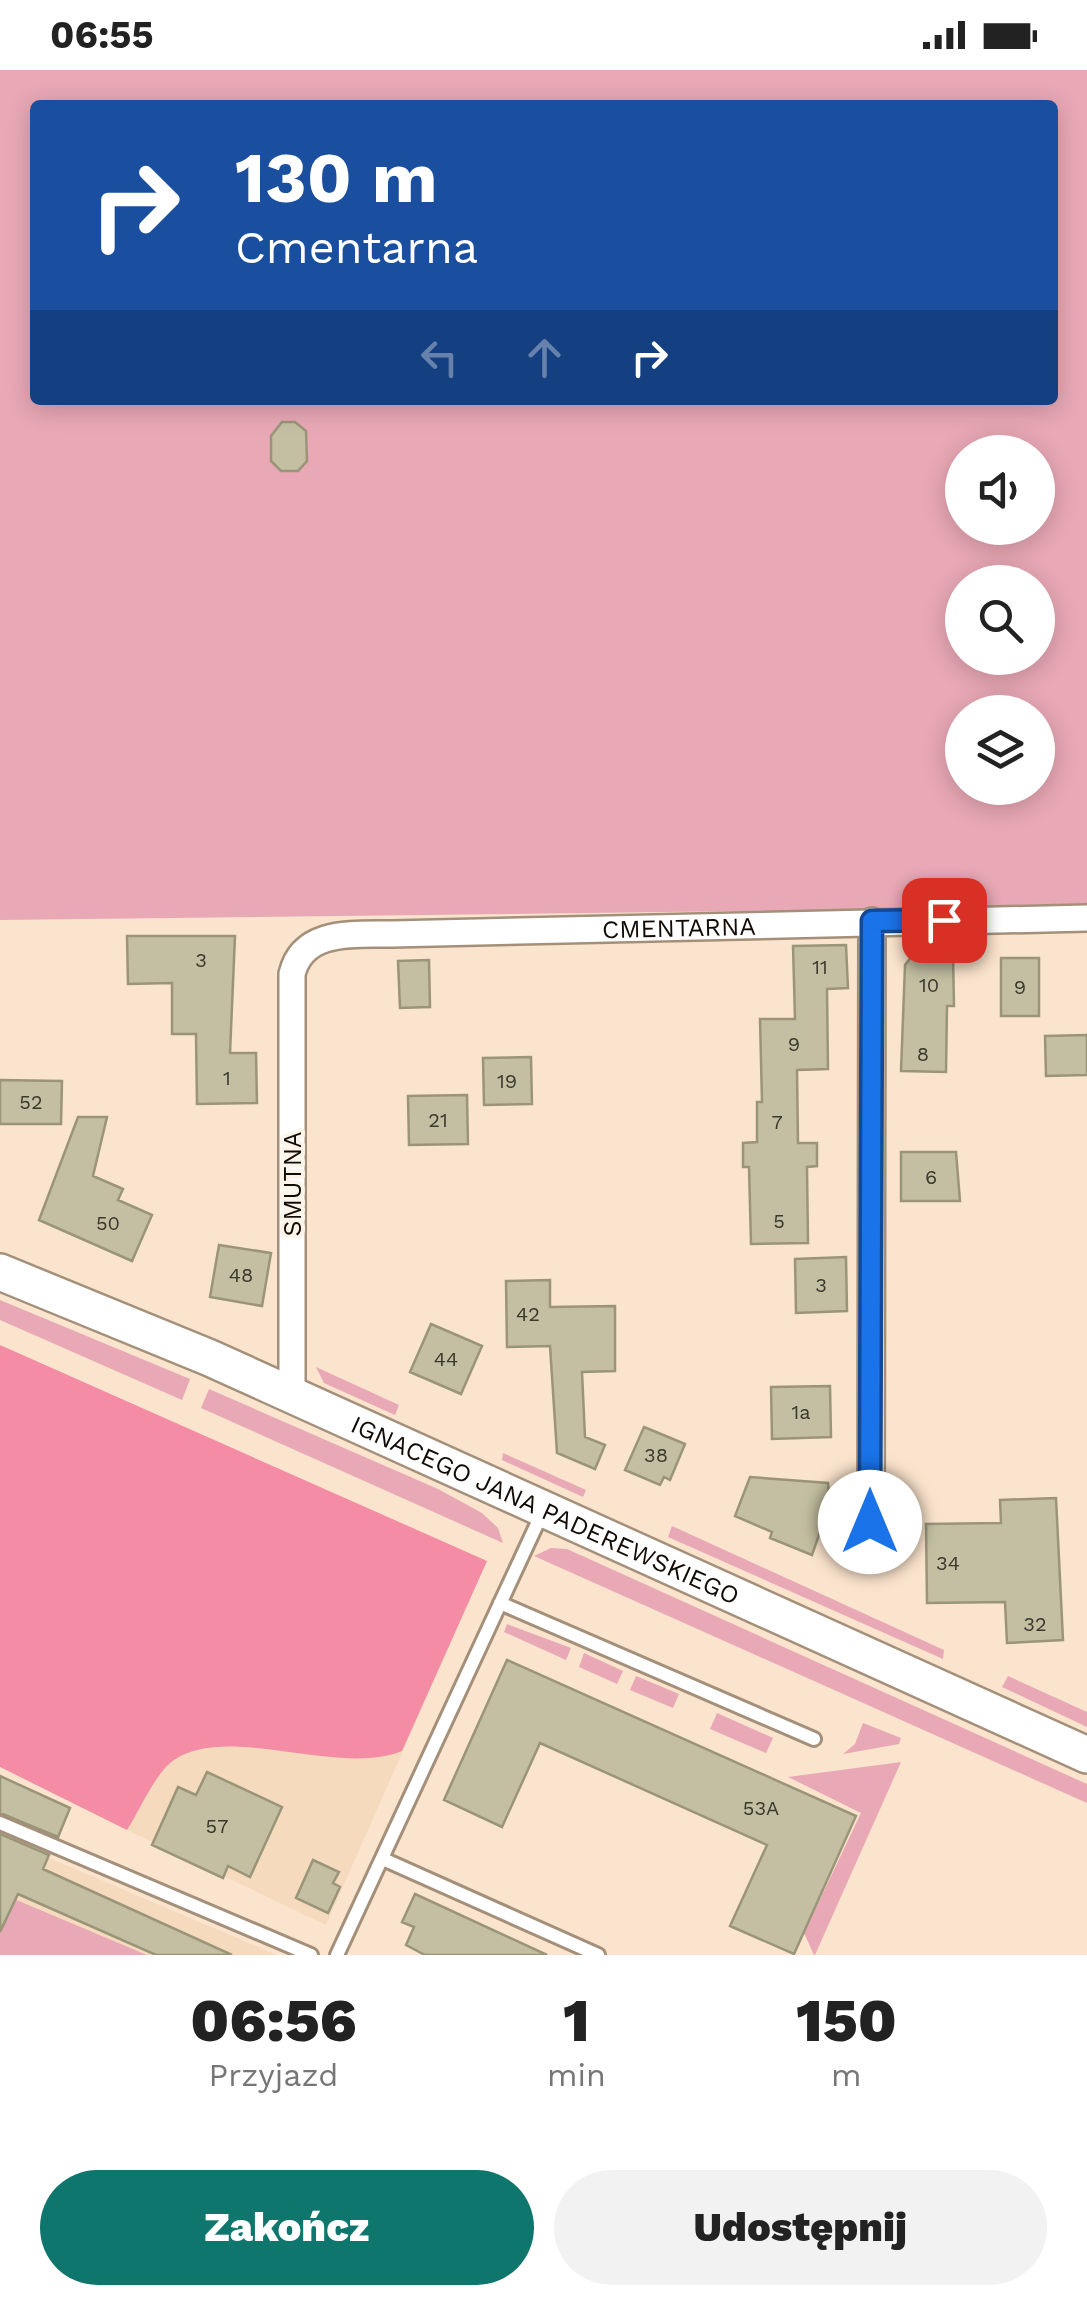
<!DOCTYPE html>
<html lang="pl">
<head>
<meta charset="utf-8">
<style>
	body { margin:0; font-family:"Work Sans",sans-serif; background:#f2f2f2; color:#222; height:100vh; display:flex; flex-direction:column; font-size:38px; white-space:nowrap }
	* { box-sizing:border-box; margin:0 }
	p { font-size:32px; color:#767676 }
	.icon { flex:none; width:55px; height:55px; fill:none; stroke:currentColor; stroke-width:2; stroke-linecap:round; stroke-linejoin:round }
	.map { position:relative; height:1885px; overflow:hidden }
	.panel { display:flex; flex-direction:column; background:#fff; flex:1 }
	.panel>* { flex:none }
	.guide { position:absolute; left:30px; top:30px; width:1028px; height:305px; border-radius:10px; box-shadow:0 5px 25px #0003; background:#1a4fa0; color:#fff; overflow:hidden }
	.controls { position:absolute; left:945px; top:365px; display:grid; gap:20px }
	.controls a { display:grid; place-items:center; width:110px; height:110px; border-radius:50%; background:#fff; box-shadow:0 5px 25px #0003; font-size:50px }
	.pin { position:absolute; display:grid; place-items:center; width:85px; height:85px; color:#fff; margin:-42px; border-radius:20px; box-shadow:0 5px 15px #0006 }
	.me { position:absolute; width:110px; margin:-55px; rotate:0deg; stroke-linejoin:round; filter:drop-shadow(0 0 8px #0008) }
	.turn { display:flex; align-items:center; gap:35px; height:210px; padding:0 40px; font-size:45px }
	.turn .icon { width:130px; height:130px; stroke-width:2.5 }
	.turn b { display:block; font-size:70px; line-height:85px }
	.lanes { display:flex; align-items:center; height:95px; padding:0 40px; background:#0003; justify-content:center; gap:50px; direction:ltr }
	.lanes .off { opacity:.35 }
	.eta { display:flex; justify-content:space-evenly; align-items:center; height:170px; text-align:center }
	.eta b { font-size:60px; font-weight:800; line-height:70px }
	.cta { display:flex; gap:20px; margin-top:auto; padding:20px 40px }
	.cta a { flex:1; height:115px; border-radius:60px; background:#0f766e; color:#fff; font-size:40px; font-weight:800; line-height:115px; text-align:center }
	.cta a+a { background:#f2f2f2; color:#222 }
	.status { display:flex; justify-content:space-between; align-items:center; height:70px; padding:0 50px; background:#fff; direction:ltr }
	.status svg { height:28px; fill:currentColor }
	.map>svg:first-child { display:block }
	.built { fill:#f6dabd }
	.green { fill:#e8a8b5; fill-rule:evenodd }
	.forest { fill:#f38ca4 }
	.building { fill:#c4bfa2; stroke:#9a9579; stroke-width:2.5 }
	.lines { fill:none; stroke-linecap:round; stroke-linejoin:round }
	.service-casing { stroke:#a4907a; stroke-width:18 }
	.minor-casing { stroke:#a4907a; stroke-width:30 }
	.secondary-casing { stroke:#a4907a; stroke-width:40 }
	.service { stroke:#fff; stroke-width:12 }
	.minor { stroke:#fff; stroke-width:25 }
	.secondary { stroke:#fff; stroke-width:35 }
	.route-casing { stroke:#114b97; stroke-width:25 }
	.route { stroke:#1a73e8; stroke-width:18 }
	.labels { text-anchor:middle; stroke-width:8; stroke-linejoin:round; paint-order:stroke }
	.number-label { font-size:20px; fill:#3e372c }
	.street-label { font-size:25px; fill:#120a04; stroke:#fdf4ea }
</style>
</head>
<body>
<div class="status"><b>06:55</b><svg viewBox="0 0 49 12"><path d="M0 12V9h3v3zM5 12V6h3v6zM10 12V3h3v9zM15 12V0h3v12zM26 1h20v11H26zM47 4h2v5h-2z"/></svg></div>
<div class="map">
<svg width="1087" height="1885" viewBox="0 0 1087 1885">
	<rect width="100%" height="100%" fill="#fbe4cd"/>
	<path class="built" d="M285 1402 487 1491 326 1855 127 1760Z
		M0 1767 277 1885H147L0 1823Z"/>
	<path class="green" d="M0 0H1087V837L0 850ZM35 35H1052V330H35ZM962 382H1038V458H962ZM962 512H1038V588H962ZM962 642H1038V718H962Z
		M0 1230 190 1309 182 1330 0 1250Z
		M316 1297 399 1335 395 1345 324 1313Z
		M209 1319 438 1419 482 1443 498 1458 503 1473 201 1338Z
		M503 1383 586 1420 583 1427 502 1390Z
		M672 1456 944 1580 943 1589 668 1467Z
		M551 1478 567 1479 1087 1714V1733L534 1486Z
		M507 1554 571 1578 566 1590 504 1562Z
		M584 1583 623 1601 617 1614 579 1597Z
		M636 1606 679 1624 673 1638 630 1620Z
		M1008 1606 1087 1642V1657L1002 1617Z
		M717 1643 773 1668 766 1683 710 1659Z
		M863 1653 901 1668 899 1674 843 1684 855 1674Z
		M901 1692 815 1885H814L804 1863 861 1743 788 1707Z
		M0 1823 147 1885H0Z"/>
	<path class="forest" d="M0 1275 487 1491 402 1681C338 1707 229 1653 174 1690 155 1703 140 1740 127 1760L0 1697Z"/>
	<path class="building" d="M282 352H295L306 361 307 391 298 401H281L271 391V366Z
		M127 866H235L230 983H256L257 1033 197 1034 196 964H172V913L128 914Z
		M846 875 848 918 827 919 828 999 797 1000 798 1073H817V1096L807 1097 808 1173 751 1174 749 1097H743V1073L757 1072V1032H762L760 949H795L793 876Z
		M953 885 954 936H947L946 1002 901 1001 905 895 912 886Z
		M1001 888H1039V946H1001Z
		M429 890 430 937 400 938 398 891Z
		M1087 965V1005L1046 1006 1045 966Z
		M531 987 532 1034 484 1035 483 988Z
		M0 1010 62 1011 61 1054H0Z
		M467 1025 468 1074 409 1075 408 1026Z
		M78 1047H107L93 1106 123 1119 118 1130 152 1145 132 1191 39 1150Z
		M901 1082H956L960 1131H901Z
		M219 1175 271 1183 262 1236 210 1227Z
		M846 1187 847 1241 796 1243 795 1189Z
		M550 1210V1237L615 1236V1301L582 1302 585 1367 605 1375 595 1399 557 1383 550 1276 507 1277 506 1211Z
		M431 1254 482 1276 461 1324 410 1302Z
		M830 1316 831 1367 772 1369 771 1317Z
		M644 1357 685 1374 670 1410 664 1407 660 1415 625 1400Z
		M750 1407 828 1413 832 1459 822 1456 812 1485 770 1468 772 1462 735 1446Z
		M1056 1428 1063 1570 1007 1573 1005 1532 927 1533 926 1454 1001 1453 1000 1430Z
		M507 1590 856 1746 794 1884 730 1856 767 1775 540 1673 502 1757 444 1730Z
		M207 1702 282 1737 250 1807 228 1796 223 1808 152 1775 178 1717 196 1725Z
		M0 1706 70 1738 58 1767 0 1743Z
		M0 1764 49 1785 43 1799 232 1885H156L18 1824 0 1862Z
		M313 1790 339 1802 333 1813 340 1817 328 1843 296 1828Z
		M415 1824 547 1885H425L406 1875 414 1857 402 1852Z"/>
	<g class="lines">
		<defs>
			<path id="service" d="M500 1533 814 1669
				M0 1753 311 1885
				M383 1789 598 1885
				M337 1885 543 1441"/>
			<g id="minor">
				<path id="s1" d="M292 1324V904C303 858 355 865 392 864L1087 848"/>
				<path d="M871 1452 872 851"/>
			</g>
			<g id="secondary">
				<path id="s2" d="M0 1202 210 1288 1087 1685"/>
			</g>
		</defs>
		<use href="#service" class="service-casing"/>
		<use href="#minor" class="minor-casing"/>
		<use href="#secondary" class="secondary-casing"/>
		<use href="#service" class="service"/>
		<use href="#minor" class="minor"/>
		<use href="#secondary" class="secondary"/>
	</g>
	<g class="lines">
		<defs>
			<path id="route" d="M870 1452 872 851 944 850"/>
		</defs>
		<use href="#route" class="route-casing"/>
		<use href="#route" class="route"/>
	</g>
	<g class="labels">
		<g class="number-label">
			<text x="201" y="897">3</text>
			<text x="820" y="904">11</text>
			<text x="929" y="922">10</text>
			<text x="1020" y="924">9</text>
			<text x="794" y="981">9</text>
			<text x="923" y="991">8</text>
			<text x="227" y="1015">1</text>
			<text x="507" y="1018">19</text>
			<text x="31" y="1039">52</text>
			<text x="438" y="1057">21</text>
			<text x="777" y="1059">7</text>
			<text x="931" y="1114">6</text>
			<text x="779" y="1158">5</text>
			<text x="108" y="1160">50</text>
			<text x="241" y="1212">48</text>
			<text x="821" y="1222">3</text>
			<text x="528" y="1251">42</text>
			<text x="446" y="1296">44</text>
			<text x="801" y="1349">1a</text>
			<text x="656" y="1392">38</text>
			<text x="948" y="1500">34</text>
			<text x="1035" y="1561">32</text>
			<text x="761" y="1745">53A</text>
			<text x="217" y="1763">57</text>
		</g>
		<g class="street-label">
			<text dy="9" stroke="none"><textPath href="#s1" startOffset="825">CMENTARNA</textPath></text>
			<text transform="translate(292 1114) rotate(-90)" y="9">SMUTNA</text>
			<text dy="9" stroke="none"><textPath href="#s2" startOffset="595">IGNACEGO JANA PADEREWSKIEGO</textPath></text>
		</g>
	</g>
</svg>
<div class="controls">
<a><svg class="icon" aria-label="sound" viewBox="0 0 24 24"><path d="M4 9h4l5-4v14l-5-4H4zM17 9q2 3 0 6"/></svg></a>
<a><svg class="icon" aria-label="search" viewBox="0 0 24 24"><circle cx="10" cy="10" r="6"/><path d="M15 15l6 6"/></svg></a>
<a><svg class="icon" aria-label="layers" viewBox="0 0 24 24"><path d="M12 4l9 5-9 5-9-5zM3 14l9 5 9-5"/></svg></a>
</div>
<div class="pin" style="left:944px;top:850px;background:#d93025"><svg class="icon" aria-label="arrive" viewBox="0 0 24 24"><path d="M6 21V4h12l-3 4 3 4H6"/></svg></div>
<svg class="me" style="left:870px;top:1452px" viewBox="-20 -20 40 40"><circle r="19" fill="#fff"/><path d="M0-13L10 11 0 6-10 11z" fill="#1a73e8"/></svg>
<div class="guide">
<div class="turn"><svg class="icon" aria-label="right" viewBox="0 0 24 24"><path d="M7 20v-9h11M14 6l5 5-5 5"/></svg><div><b>130 m</b>Cmentarna</div></div>
<div class="lanes"><svg class="icon off" aria-label="left" viewBox="0 0 24 24"><path d="M17 20v-9H6M10 6l-5 5 5 5"/></svg><svg class="icon off" aria-label="ahead" viewBox="0 0 24 24"><path d="M12 20V5M6 11l6-6 6 6"/></svg><svg class="icon" aria-label="right" viewBox="0 0 24 24"><path d="M7 20v-9h11M14 6l5 5-5 5"/></svg></div>
</div>
</div>
<section class="panel">
<div class="eta">
<div><b>06:56</b><p>Przyjazd</p></div>
<div><b>1</b><p>min</p></div>
<div><b>150</b><p>m</p></div>
</div>
<div class="cta"><a>Zakończ</a><a>Udostępnij</a></div>
</section>
</body>
</html>
